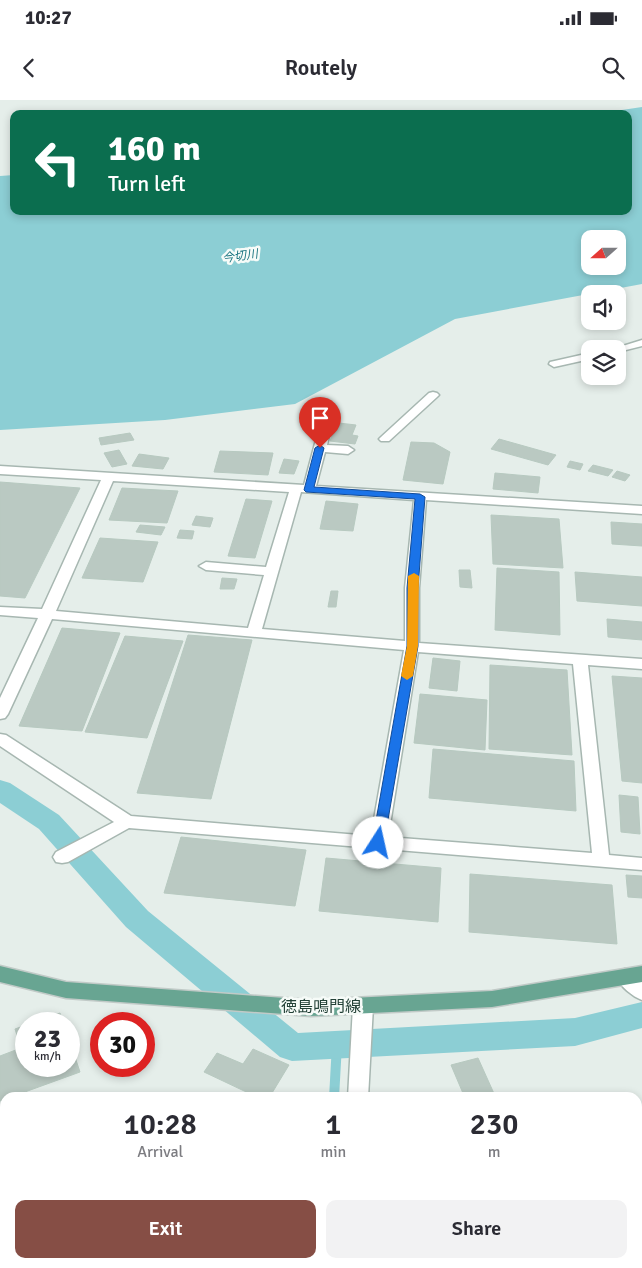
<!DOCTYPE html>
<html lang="en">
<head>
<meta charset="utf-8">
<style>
	body { margin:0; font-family:Signika,"Noto Sans JP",sans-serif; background:#f2f2f3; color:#2b2b33; height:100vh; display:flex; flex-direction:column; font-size:19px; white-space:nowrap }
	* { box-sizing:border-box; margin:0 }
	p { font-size:16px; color:#7c7c81 }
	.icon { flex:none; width:28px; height:28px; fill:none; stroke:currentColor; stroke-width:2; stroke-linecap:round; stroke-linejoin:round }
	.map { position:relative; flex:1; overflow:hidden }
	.drawer { position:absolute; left:0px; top:992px; width:642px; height:176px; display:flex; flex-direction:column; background:#fff; border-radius:15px 15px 0 0; box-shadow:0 2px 8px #0003 }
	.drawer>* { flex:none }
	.top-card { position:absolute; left:10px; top:10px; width:622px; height:105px; border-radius:10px; box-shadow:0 2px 8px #0003; background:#0b6e4f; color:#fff; overflow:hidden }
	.needle { width:32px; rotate:249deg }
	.controls { position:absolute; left:581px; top:130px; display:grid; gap:10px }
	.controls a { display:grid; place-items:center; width:45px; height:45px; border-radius:10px; background:#fff; box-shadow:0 2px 8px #0003; font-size:25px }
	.speed { position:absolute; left:15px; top:912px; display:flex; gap:10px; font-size:25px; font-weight:700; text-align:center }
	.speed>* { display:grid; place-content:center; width:65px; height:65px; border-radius:50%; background:#fff; box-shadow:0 2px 8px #0003; line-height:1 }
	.speed small { font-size:12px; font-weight:400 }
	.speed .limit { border:8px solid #d22; background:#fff; color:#111 }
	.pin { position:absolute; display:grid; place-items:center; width:42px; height:42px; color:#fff; margin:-51px -21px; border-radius:50% 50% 50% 0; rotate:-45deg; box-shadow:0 0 5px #0007 }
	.pin .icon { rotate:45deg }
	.me { position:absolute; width:55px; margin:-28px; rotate:10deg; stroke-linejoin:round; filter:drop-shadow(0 0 4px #0008) }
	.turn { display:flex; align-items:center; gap:18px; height:105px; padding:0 15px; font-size:22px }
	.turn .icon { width:65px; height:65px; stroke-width:2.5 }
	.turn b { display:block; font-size:35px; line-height:42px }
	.eta { display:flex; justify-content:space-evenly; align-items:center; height:85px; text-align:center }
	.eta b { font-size:30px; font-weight:600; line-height:35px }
	.button { display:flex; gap:10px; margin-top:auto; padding:10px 15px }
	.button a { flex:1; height:58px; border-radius:10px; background:#864e45; color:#fff; font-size:20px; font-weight:600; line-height:58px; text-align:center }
	.button a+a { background:#f2f2f3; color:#2b2b33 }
	.status { display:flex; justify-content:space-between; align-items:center; height:35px; padding:0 25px; background:#fff; direction:ltr }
	.status svg { height:14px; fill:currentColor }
	header { display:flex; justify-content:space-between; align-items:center; height:65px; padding:0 15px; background:#fff; font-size:22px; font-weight:600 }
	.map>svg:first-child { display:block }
	.water { fill:#8cced4; fill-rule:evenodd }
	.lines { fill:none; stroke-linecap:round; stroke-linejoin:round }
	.stream { fill:#8cced4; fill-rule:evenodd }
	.canal { fill:#8cced4; fill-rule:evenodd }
	.building { fill:#bac9c2; stroke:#b7c9c0 }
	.minor-casing { stroke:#a7b7b1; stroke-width:3 }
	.major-casing { stroke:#c1cac7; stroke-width:3 }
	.minor { fill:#fff; fill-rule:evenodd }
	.major { fill:#68a592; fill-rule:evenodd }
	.route { fill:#1a73e8; stroke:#114b97 }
	.slow { fill:#f59e0b }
	.labels { text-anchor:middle; stroke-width:5; stroke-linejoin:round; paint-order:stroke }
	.far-water-label { font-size:12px; font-style:italic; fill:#1a7580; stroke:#f6fbf8 }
	.near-street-label { font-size:16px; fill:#234137; stroke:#f6fbf8 }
</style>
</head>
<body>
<div class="status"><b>10:27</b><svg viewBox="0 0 49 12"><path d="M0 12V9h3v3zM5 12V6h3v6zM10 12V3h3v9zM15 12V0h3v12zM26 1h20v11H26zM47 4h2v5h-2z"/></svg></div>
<header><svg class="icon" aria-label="back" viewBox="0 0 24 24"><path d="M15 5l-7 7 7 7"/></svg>Routely<svg class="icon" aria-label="search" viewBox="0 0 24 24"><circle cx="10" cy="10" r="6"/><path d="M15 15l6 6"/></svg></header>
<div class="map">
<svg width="642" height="1168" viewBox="0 0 642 1168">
	<rect width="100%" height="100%" fill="#e5eeea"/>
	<path class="water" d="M642 7V184L455 219 295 304 165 320 0 330V76L14 75V111H629V14H595ZM590 139H618V166H590Z"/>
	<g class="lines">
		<path class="stream" d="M337 940 341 941 342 944 339 998H329L332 944 333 941Z
			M375 1164H387L389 1168H377Z"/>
		<path class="canal" d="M0 680 10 683 59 715 148 811 298 933 575 918 642 902V928L575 946 292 961 280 957 126 827 39 729 0 703Z"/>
	</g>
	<path class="building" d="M322 321 356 325 352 335 358 336 355 344 330 341 334 330 319 329Z
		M130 333 134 340 101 345 99 338Z
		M499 339 556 355 548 365 491 349Z
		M411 342 434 343 450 352 443 384 403 380Z
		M119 350 127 364 112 367 104 353Z
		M220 351 273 353 268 375 214 372Z
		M139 354 169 358 163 369 132 366Z
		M284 359 299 361 294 374 279 373Z
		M570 361 583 364 580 370 567 367Z
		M593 365 613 370 608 376 588 371Z
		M617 371 630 375 625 381 612 377Z
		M495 373 540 377 538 393 493 389Z
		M0 382 80 388 25 498 0 496Z
		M122 388 178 391 167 423 109 420Z
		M246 399 272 401 255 458 228 456Z
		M326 401 358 404 353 431 320 429Z
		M491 415 559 419 563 468 493 464Z
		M196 416 213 418 210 427 192 425Z
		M611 422 642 424V446L612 444Z
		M140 425 165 427 161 435 136 432Z
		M180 430 194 431 192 439 177 438Z
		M100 438 158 442 143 482 82 478Z
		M497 468 559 472 560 535 495 530Z
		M459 470H470L472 488 460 487Z
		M575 472 642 477V506L577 501Z
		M222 478 237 479 234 489H220Z
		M331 491H338L336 507H328Z
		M607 519 642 522V540L608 537Z
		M62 528 120 533 82 631 19 626Z
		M188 535 252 540 211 699 137 693Z
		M125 536 183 541 147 638 85 632Z
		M433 558 460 561 457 591 429 588Z
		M490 565 567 570 572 655 489 649Z
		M612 576 642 578V683L622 681Z
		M420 594 487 600 485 650 414 643Z
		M433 649 574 661 576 711 429 698Z
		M619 695 638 697 640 734 621 732Z
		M181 737 306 750 295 806 164 793Z
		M326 758 441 768 438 822 319 811Z
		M470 774 612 785 617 844 469 832Z
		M626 775 642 776V798L628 797Z
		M60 913 64 924H29Z
		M26 925V966H69V939L80 972 0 1001V956L21 948 15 929Z
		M253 949 289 965 269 998H259L204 972 217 953 243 964Z
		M478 958 496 998H465L451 965Z
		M5 1041V1140L0 1116V1043Z
		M10 1164H252L254 1168H11Z"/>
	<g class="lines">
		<defs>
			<path id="minor" d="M642 240V246L618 252V249H613Z
				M590 253V259L554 267 549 264 550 262Z
				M433 292 437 293 439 295 437 297 389 341H381L379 339 381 337 429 293Z
				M324 329 330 332 327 345 348 346 354 350 348 354 325 352 316 386 642 406V414L426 400 419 488V543L642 559V569L588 565 609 755 642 758V770L129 728 68 762 62 763 56 762 53 757 56 752 114 722 0 646V634L6 635 131 716 371 736 404 550 52 519 8 614 5 618 0 619V598L38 518 0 515V507L42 509 101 380 0 374V366L304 385 318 332ZM113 381 289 392 266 467 206 462 199 466 206 470 264 475 248 528 56 511ZM301 392 414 400 405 488V541L262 529ZM418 552 573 564 592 753 388 737Z
				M625 869 632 872 642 881V900C632 896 621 887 616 877L618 872Z
				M363 898 370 900 373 906 368 998H348L353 906 356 900Z
				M638 1106 642 1107V1129L638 1127Z
				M398 1164H421L422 1168H399Z
				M599 1164H628L629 1168H600Z"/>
			<path id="major" d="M0 866 66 882 311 900 492 891 642 866V882L492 907 311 916 66 898 0 882Z"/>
		</defs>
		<use href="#minor" class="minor-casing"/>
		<use href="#major" class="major-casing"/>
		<use href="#minor" class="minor"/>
		<use href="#major" class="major"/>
	</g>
	<path class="route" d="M320 345 324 348 314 387 420 394 425 397 418 488V546L384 743 383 746H373L372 743 407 546V488L415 399 306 392 304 390 315 348Z"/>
	<path class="slow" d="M414 473 419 476 418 546 413 576 407 580 401 576 407 546 408 476Z"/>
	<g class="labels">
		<g class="far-water-label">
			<text transform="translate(240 156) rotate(-8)" y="4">今切川</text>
		</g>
		<g class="near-street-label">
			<text x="321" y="912">徳島鳴門線</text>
		</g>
	</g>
</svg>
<div class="controls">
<a><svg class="needle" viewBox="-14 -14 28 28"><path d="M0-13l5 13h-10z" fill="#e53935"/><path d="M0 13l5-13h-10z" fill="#7c7c81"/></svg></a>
<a><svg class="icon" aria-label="sound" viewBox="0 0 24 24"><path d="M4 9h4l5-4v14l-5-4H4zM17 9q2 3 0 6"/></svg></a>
<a><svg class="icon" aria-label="layers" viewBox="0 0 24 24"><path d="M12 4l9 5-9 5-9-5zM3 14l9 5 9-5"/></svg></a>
</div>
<div class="speed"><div>23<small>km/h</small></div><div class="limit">30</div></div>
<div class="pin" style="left:320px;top:348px;background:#d93025"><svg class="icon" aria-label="arrive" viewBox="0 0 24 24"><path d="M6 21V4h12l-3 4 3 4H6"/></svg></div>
<svg class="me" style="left:378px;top:743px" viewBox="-20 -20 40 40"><circle r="19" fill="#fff"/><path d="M0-13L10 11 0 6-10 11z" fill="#1a73e8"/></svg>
<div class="top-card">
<div class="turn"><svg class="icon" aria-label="left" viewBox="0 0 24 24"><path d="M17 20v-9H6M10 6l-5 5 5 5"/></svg><div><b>160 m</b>Turn left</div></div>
</div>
<section class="drawer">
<div class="eta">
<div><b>10:28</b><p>Arrival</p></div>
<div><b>1</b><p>min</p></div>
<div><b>230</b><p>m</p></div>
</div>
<div class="button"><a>Exit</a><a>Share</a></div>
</section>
</div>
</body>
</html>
